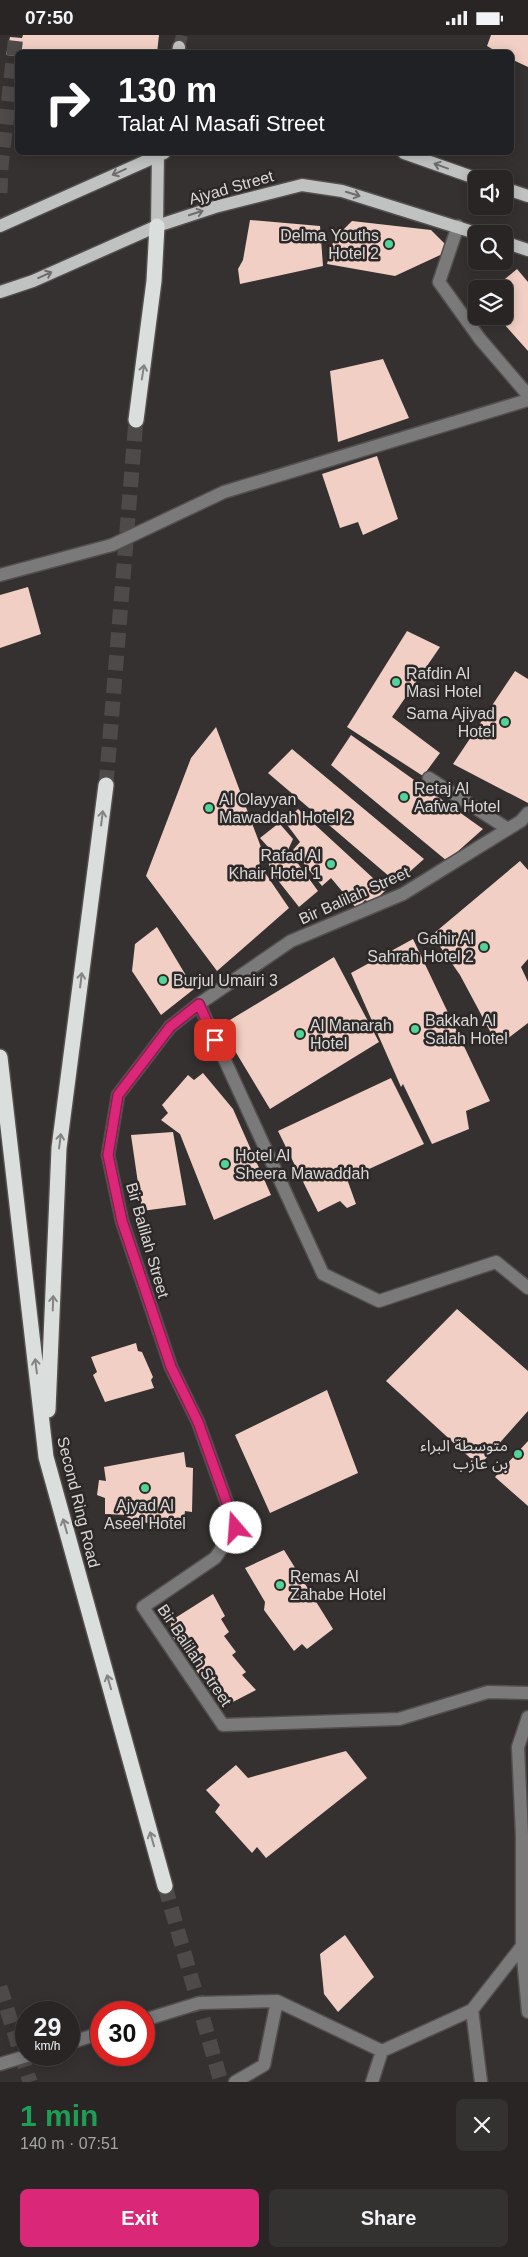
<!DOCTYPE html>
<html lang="en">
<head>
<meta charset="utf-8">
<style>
	body { margin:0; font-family:Arial,"Noto Sans Arabic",sans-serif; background:#343131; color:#f1f3f6; height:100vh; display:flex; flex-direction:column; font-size:19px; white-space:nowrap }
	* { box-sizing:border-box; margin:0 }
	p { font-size:16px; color:#a5a5a6 }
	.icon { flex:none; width:28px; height:28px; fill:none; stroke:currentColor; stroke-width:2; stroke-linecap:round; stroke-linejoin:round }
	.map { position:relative; height:2047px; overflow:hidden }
	.panel { display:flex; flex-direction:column; background:#282524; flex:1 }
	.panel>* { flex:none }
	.top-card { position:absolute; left:15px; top:15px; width:499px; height:105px; border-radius:8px; box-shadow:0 2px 12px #0003,0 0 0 1px #444241; background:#202124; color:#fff; overflow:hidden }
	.controls { position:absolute; left:468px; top:135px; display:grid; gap:10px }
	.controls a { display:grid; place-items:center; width:45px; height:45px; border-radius:8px; background:#282524; box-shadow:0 2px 12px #0003,0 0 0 1px #444241; font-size:25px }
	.speed { position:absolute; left:15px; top:1966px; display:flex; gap:10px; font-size:25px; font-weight:700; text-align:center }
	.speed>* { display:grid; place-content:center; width:65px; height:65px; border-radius:50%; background:#282524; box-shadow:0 2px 12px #0003,0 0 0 1px #444241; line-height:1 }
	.speed small { font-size:12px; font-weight:400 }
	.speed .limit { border:8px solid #d22; background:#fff; color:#111 }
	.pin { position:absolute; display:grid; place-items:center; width:42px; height:42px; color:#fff; margin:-21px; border-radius:10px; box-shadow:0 2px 8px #0006 }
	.me { position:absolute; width:55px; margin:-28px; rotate:342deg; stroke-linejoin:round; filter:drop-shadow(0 0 4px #0008) }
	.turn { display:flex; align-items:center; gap:18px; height:105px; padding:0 20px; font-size:22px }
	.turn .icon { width:65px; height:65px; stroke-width:2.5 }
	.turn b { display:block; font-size:35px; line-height:42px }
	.round { display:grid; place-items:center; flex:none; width:52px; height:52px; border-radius:8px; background:#343131 }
	.summary { display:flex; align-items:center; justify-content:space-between; height:85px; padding:0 20px }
	h1 { font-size:30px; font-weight:800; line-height:38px; color:#1e9e55 }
	.primary-button { display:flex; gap:10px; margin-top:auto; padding:10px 20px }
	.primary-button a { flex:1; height:58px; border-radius:8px; background:#db2777; color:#fff; font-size:20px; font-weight:800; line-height:58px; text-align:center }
	.primary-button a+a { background:#343131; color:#f1f3f6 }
	.status { display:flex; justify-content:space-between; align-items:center; height:35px; padding:0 25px; background:#282524; direction:ltr }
	.status svg { height:14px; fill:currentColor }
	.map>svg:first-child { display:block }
	.building { fill:#f2cfc4 }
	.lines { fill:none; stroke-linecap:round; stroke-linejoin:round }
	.major-tunnel { stroke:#4e4a49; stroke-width:12; stroke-dasharray:12 6; stroke-linecap:butt }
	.highway-tunnel { stroke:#4e4a49; stroke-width:15; stroke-dasharray:15 8; stroke-linecap:butt }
	.minor-casing { stroke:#534f4e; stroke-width:15 }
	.major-casing { stroke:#534f4e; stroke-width:15 }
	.highway-casing { stroke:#534f4e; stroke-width:18 }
	.minor { stroke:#797a79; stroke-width:12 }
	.major { stroke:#bfc2c0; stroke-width:12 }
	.highway { stroke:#dadedc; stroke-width:15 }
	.oneway { stroke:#6e6d6c }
	.oneway2 { stroke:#828382 }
	.route-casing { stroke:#8e194d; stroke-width:12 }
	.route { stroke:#db2777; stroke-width:9 }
	.poi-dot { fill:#52d397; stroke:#2b2827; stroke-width:2 }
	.labels { text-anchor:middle; stroke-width:5; stroke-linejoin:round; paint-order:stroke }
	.street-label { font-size:16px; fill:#dad8d7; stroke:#2b2827 }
	.poi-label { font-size:16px; fill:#dad8d7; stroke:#2b2827; text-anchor:start }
</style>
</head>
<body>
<div class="status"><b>07:50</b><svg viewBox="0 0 49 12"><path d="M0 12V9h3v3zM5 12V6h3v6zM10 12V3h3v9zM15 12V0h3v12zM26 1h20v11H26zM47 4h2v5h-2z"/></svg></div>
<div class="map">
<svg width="528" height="2047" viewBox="0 0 528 2047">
	<rect width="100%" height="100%" fill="#353130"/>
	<path class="building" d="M23 0H159L157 18H18V21L6 20 10 2 22 3Z
		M491 0H528V32L511 24V18H499L487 11Z
		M250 185 320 191 323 231 240 249 238 234 243 225Z
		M352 186 431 195 451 215 395 241 327 229 334 204Z
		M517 234 528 247V316L497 281H504V254H493Z
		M383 324 409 383 338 407 330 336Z
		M377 421 398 484 363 500 358 487 340 493 322 439Z
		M28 552 41 599 0 613V560Z
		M407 596 440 612 392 682 440 718 423 741 347 692Z
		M515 636 528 644V768L453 729Z
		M216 692 265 823 259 829 289 873 217 936 146 841 191 723Z
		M351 700 483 794 447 826 331 730Z
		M292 714 424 824 397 848 268 738Z
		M298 774 386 855 372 868 365 865 357 874 331 843 322 851 293 815 300 807 285 787Z
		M279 788 293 804 288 815 318 856 299 872 269 834V813L260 803Z
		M520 826 528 835V924L521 932 528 947V988L498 1011 460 940 432 900Z
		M157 892 194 954 161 980 132 936 135 909Z
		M413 904 490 1066 466 1076 469 1094 432 1109 403 1049 401 1052 351 938Z
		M334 922 379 1007 270 1074 220 991Z
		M203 1038 233 1074 271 1160 214 1185 180 1099 161 1085 168 1078 162 1070 188 1040 194 1045Z
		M391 1043 424 1109 347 1144 356 1169 347 1173 340 1166 318 1177 278 1096Z
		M173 1097 186 1170 142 1176 131 1100Z
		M457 1274 528 1336V1376L479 1431 386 1346Z
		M136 1308 138 1316 142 1317 153 1342 151 1345 154 1353 105 1367 93 1340 97 1337 91 1322Z
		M327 1355 358 1438 270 1478 235 1400Z
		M528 1406V1471L495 1442Z
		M184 1417 186 1432 193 1433 192 1477 185 1476 183 1492H150L149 1488 128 1486 127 1480 105 1479V1463L97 1460 99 1445 106 1446 104 1432Z
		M284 1515 333 1594 307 1614 302 1609 294 1616 264 1575 265 1567 245 1533Z
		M213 1559 225 1581 221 1584 229 1597 224 1601 236 1617 232 1620 246 1637 242 1640 256 1655 227 1670 217 1657 210 1655 173 1602 174 1599 170 1596 172 1585Z
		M346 1716 367 1743 266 1823 257 1812 252 1818 215 1777 220 1770 206 1755 236 1730 248 1743Z
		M345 1900 374 1942 338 1977 324 1959 320 1919Z"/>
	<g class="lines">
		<path class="major-tunnel" d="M179 12 182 0"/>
		<path class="highway-tunnel" d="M0 158 1 132 16 0
			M106 750 136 385
			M165 1851 221 2047
			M0 1952 30 2047"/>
		<defs>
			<path id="minor" d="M458 191 439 247 480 304 528 360
				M0 540 112 510 224 457 528 365
				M429 743 508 794
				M528 778 521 786 403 859 291 906 199 969 170 992 118 1060 108 1120 122 1186 171 1332 198 1387 236 1493 215 1523 143 1572 223 1690 399 1684 488 1657 528 1658
				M199 969 323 1239 379 1266 496 1227 528 1253
				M522 1911 528 1977
				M472 1975 481 2047
				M144 1985 199 1968 277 1966 382 2016 472 1975 522 1911V1800L518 1712 528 1682
				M69 2008 101 1998
				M0 2029 30 2020
				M235 2047 264 2030 277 1966
				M372 2047 382 2016"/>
			<path id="major" d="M178 18 179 12
				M404 118 478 144
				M504 153 528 161
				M0 191 164 118
				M157 191 158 118
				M504 207 528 215
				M0 257 33 246 157 191 215 172 302 150 342 156 479 199"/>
			<path id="highway" d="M136 385 154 246 157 191
				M0 1022 46 1422 165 1851
				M48 1375 59 1113 106 750"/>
		</defs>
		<use href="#minor" class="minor-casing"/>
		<use href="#major" class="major-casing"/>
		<use href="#highway" class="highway-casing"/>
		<use href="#minor" class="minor"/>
		<use href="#major" class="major"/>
		<use href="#highway" class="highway"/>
	</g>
	<defs><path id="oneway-shaft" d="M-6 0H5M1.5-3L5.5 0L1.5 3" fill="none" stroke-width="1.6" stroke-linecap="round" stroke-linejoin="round" transform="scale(1.25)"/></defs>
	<g class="oneway">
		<use href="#oneway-shaft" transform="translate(441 131) rotate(-160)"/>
		<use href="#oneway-shaft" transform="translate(119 137) rotate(156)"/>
		<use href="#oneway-shaft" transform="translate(353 159) rotate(17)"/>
		<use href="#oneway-shaft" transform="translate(196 178) rotate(-18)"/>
		<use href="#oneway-shaft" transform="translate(45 240) rotate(-24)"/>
	</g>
	<g class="oneway2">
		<use href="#oneway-shaft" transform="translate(143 337) rotate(-81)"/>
		<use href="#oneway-shaft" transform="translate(102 783) rotate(-83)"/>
		<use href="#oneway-shaft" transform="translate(81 945) rotate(-83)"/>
		<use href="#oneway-shaft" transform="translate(60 1106) rotate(-83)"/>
		<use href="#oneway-shaft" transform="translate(53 1268) rotate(-88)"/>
		<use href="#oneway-shaft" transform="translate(36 1331) rotate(-97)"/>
		<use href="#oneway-shaft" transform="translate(65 1491) rotate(-106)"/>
		<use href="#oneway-shaft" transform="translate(109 1647) rotate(-106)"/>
		<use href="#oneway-shaft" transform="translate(152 1804) rotate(-106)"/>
	</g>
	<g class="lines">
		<defs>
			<path id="route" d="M215 1005 199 969 170 992 118 1060 108 1120 122 1186 171 1332 198 1387 236 1493"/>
		</defs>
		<use href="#route" class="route-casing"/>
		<use href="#route" class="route"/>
	</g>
	<g class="poi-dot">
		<circle cx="389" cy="209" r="5"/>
		<circle cx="396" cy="647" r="5"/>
		<circle cx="505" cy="687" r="5"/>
		<circle cx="404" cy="762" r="5"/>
		<circle cx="209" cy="773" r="5"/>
		<circle cx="331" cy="829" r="5"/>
		<circle cx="484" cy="912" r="5"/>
		<circle cx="163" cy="945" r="5"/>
		<circle cx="415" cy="994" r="5"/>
		<circle cx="300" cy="999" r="5"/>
		<circle cx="225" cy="1129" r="5"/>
		<circle cx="518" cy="1419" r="5"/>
		<circle cx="145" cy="1453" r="5"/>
		<circle cx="280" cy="1550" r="5"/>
	</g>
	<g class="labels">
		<g class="street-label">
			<text transform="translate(231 152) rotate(-16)" y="6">Ajyad Street</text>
			<text transform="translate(354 860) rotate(-24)" y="6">Bir Balilah Street</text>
			<text transform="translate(148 1205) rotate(74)" y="6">Bir Balilah Street</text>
			<text transform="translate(79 1467) rotate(76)" y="6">Second Ring Road</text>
			<text transform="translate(195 1620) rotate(56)" y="6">Bir Balilah Street</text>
		</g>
		<g class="poi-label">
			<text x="379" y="206" text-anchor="end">Delma Youths<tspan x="379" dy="18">Hotel 2</tspan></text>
			<text x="406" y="644">Rafdin Al<tspan x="406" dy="18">Masi Hotel</tspan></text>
			<text x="495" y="684" text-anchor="end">Sama Ajiyad<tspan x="495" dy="18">Hotel</tspan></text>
			<text x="414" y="759">Retaj Al<tspan x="414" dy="18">Aafwa Hotel</tspan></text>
			<text x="219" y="770">Al Olayyan<tspan x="219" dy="18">Mawaddah Hotel 2</tspan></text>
			<text x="321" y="826" text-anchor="end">Rafad Al<tspan x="321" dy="18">Khair Hotel 1</tspan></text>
			<text x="474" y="909" text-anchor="end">Gahir Al<tspan x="474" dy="18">Sahrah Hotel 2</tspan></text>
			<text x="173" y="951">Burjul Umairi 3</text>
			<text x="425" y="991">Bakkah Al<tspan x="425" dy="18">Salah Hotel</tspan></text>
			<text x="310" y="996">Al Manarah<tspan x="310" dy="18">Hotel</tspan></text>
			<text x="235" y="1126">Hotel Al<tspan x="235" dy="18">Sheera Mawaddah</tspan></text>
			<text x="508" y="1416" text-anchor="end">متوسطة البراء<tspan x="508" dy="18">بن عازب</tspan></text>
			<text x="145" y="1476" text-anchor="middle">Ajyad Al<tspan x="145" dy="18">Aseel Hotel</tspan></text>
			<text x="290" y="1547">Remas Al<tspan x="290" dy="18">Zahabe Hotel</tspan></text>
		</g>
	</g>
</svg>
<div class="controls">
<a><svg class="icon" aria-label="sound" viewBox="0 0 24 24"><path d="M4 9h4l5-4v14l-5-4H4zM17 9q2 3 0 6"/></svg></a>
<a><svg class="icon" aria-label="search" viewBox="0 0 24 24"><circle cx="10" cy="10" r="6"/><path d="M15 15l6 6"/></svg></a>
<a><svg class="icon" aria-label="layers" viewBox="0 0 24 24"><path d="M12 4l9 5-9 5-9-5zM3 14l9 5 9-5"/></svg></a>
</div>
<div class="speed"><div>29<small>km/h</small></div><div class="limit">30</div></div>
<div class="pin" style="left:215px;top:1005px;background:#d93025"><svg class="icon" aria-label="arrive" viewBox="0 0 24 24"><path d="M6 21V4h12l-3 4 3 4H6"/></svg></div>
<svg class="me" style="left:236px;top:1493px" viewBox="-20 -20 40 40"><circle r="19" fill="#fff"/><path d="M0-13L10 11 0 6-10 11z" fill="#db2777"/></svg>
<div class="top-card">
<div class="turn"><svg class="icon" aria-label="right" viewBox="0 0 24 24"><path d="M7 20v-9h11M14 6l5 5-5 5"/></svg><div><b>130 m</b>Talat Al Masafi Street</div></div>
</div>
</div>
<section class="panel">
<div class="summary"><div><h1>1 min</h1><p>140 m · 07:51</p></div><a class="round"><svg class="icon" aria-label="close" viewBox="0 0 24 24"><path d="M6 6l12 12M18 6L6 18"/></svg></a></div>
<div class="primary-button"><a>Exit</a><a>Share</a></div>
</section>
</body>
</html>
